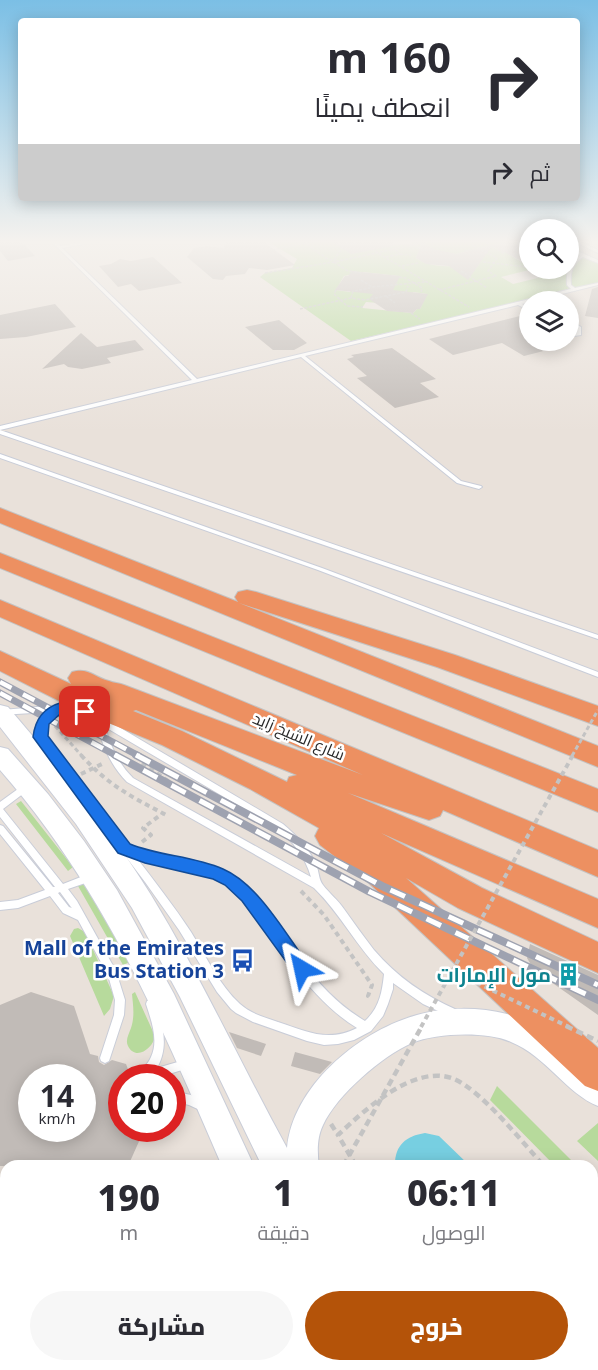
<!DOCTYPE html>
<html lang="ar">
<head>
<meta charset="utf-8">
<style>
	body { margin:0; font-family:"Noto Sans",Cairo,sans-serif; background:#f7f7f7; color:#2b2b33; direction:rtl; height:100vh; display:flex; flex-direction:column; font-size:22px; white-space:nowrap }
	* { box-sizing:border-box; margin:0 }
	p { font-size:20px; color:#7c7c81 }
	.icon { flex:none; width:33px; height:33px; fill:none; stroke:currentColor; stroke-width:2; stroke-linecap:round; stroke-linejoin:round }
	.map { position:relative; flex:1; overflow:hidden; direction:ltr }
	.panel { position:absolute; left:0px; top:1160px; width:598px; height:212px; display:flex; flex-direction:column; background:#fff; border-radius:18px 18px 0 0; box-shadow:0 3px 15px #0003; direction:rtl }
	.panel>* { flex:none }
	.guide { position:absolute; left:18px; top:18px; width:562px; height:183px; border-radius:6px; box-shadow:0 3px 15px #0003; direction:rtl; background:#fff; color:#2b2b33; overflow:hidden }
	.controls { position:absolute; left:519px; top:219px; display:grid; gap:12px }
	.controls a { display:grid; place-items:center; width:60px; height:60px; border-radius:50%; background:#fff; box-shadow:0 3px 15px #0003; font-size:30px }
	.speed { position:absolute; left:18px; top:1064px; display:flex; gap:12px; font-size:30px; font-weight:700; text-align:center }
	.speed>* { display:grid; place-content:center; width:78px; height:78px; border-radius:50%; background:#fff; box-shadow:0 3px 15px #0003; line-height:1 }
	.speed small { font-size:15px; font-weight:400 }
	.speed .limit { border:9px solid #d22; background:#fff; color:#111 }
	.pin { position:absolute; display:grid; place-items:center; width:51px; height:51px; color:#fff; margin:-26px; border-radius:12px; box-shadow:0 3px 9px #0006 }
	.me { position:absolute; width:66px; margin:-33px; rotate:324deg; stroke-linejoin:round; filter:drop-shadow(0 0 4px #0008) }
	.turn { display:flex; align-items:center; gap:21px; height:126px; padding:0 30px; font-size:27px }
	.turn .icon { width:78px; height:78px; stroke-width:2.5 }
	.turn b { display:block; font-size:42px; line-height:51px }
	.then { display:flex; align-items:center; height:57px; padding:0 30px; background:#0003; gap:12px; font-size:22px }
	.eta { display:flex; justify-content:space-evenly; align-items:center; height:102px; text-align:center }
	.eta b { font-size:36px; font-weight:800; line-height:42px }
	.cta { display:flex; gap:12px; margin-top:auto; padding:12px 30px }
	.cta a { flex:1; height:69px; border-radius:36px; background:#b45309; color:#fff; font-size:24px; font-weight:800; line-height:69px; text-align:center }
	.cta a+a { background:#f7f7f7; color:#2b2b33 }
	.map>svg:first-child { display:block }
	.green { fill:#b7da9c; fill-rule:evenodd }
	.water { fill:#77cfe1 }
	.building { fill:#c1bbb7; fill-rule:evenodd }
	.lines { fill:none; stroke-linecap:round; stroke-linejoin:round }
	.lane-casing { stroke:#c9cdd8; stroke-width:2 }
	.secondary-casing { stroke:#c9cdd8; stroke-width:2 }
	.highway-casing { stroke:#c3c3c3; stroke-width:2 }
	.path-far3 { stroke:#c3c3c3; stroke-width:1.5; stroke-dasharray:3 1.5; stroke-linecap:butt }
	.path-far2 { stroke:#c3c3c3; stroke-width:3; stroke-dasharray:4.5 3; stroke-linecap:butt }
	.path-far1 { stroke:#c3c3c3; stroke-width:4; stroke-dasharray:5 4; stroke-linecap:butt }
	.path { stroke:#c3c3c3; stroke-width:4.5; stroke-dasharray:7 4.5; stroke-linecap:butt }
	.lane { fill:#fff; fill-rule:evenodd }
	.secondary { fill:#fff; fill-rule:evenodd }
	.highway { fill:#ed9061; fill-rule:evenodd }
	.rail-far1-casing { stroke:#9ea2b0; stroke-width:7 }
	.rail-casing { stroke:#9ea2b0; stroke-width:8 }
	.rail-far1 { stroke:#fff; stroke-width:4.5; stroke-dasharray:13; stroke-linecap:butt }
	.rail { stroke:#fff; stroke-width:5; stroke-dasharray:16; stroke-linecap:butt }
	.path-bridge-far2 { stroke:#c3c3c3; stroke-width:3; stroke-dasharray:4.5 3; stroke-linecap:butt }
	.path-bridge-far1 { stroke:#c3c3c3; stroke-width:4; stroke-dasharray:5 4; stroke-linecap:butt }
	.path-bridge { stroke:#c3c3c3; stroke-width:4.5; stroke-dasharray:7 4.5; stroke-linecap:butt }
	.route { fill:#1a73e8; stroke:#114b97; stroke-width:1.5 }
	.labels { text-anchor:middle; stroke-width:5; stroke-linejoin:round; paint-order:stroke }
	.street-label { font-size:16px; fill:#282828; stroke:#fff }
	.near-transit-label { font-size:20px; font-weight:bold; fill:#164399; stroke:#fff; text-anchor:end }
	.near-culture-label { font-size:20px; font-weight:bold; fill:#0d838f; stroke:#fff; text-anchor:end }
</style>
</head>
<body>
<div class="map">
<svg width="598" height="1370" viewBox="0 0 598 1370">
	<rect width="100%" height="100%" fill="#e9e1da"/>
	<path class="green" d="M265 240H348L352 242 386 246 412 244 410 242 418 240H529V251L510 255 533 269 501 277 513 284 554 274 557 269 568 268 569 248 598 263V284L351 341 260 277 265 273 292 268 297 259ZM435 250 456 254 468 251 482 259 478 266C456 264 435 271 416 258L418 253ZM363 272 399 276 358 279 350 292 336 290 344 276ZM413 292 427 294 420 309H417L413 313 362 308 366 302 406 305Z
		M21 801 73 867 68 871 16 804Z
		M84 884 130 962 123 965 78 886Z
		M78 928 85 932 114 996 110 1009 104 1016 70 936 74 929Z
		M135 992 155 1036C154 1047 136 1062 128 1046 125 1040 129 1034 131 1028 135 1016 133 1005 132 994Z
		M497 1086 576 1165H554L490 1100Z
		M598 1123V1161L577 1141Z"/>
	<path class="water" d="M425 1133 439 1136 469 1165H395C395 1145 406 1136 425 1133Z
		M593 1296 598 1301V1370H505L502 1365H592Z"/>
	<path class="building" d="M0 240H20L35 256 8 261 0 251Z
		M239 240H261L295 265 267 270 249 268 245 274 226 276 223 280 213 279 187 257 194 248 207 246 223 248 227 242Z
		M329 240H392L393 246 351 254Z
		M511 241 530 251V265L492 246 468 280 449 266 426 264 416 258 422 242 434 249 456 254Z
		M153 257 182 283 139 291 131 284 118 287 99 266 111 264 120 259 131 261Z
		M352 271 400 276 393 290 428 294 420 309H417L413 313 387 311 369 299 373 294 335 290 345 276H348Z
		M598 287V318L585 316 592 289Z
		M55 304 76 327 26 337 0 339V315Z
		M520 316 530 321V340H567V345L524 356 502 343 453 355 429 339Z
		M279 320 307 343 294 350H273L245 327Z
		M81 333 97 347 135 340 144 350 107 358 111 363 82 369 68 367 64 364 42 369Z
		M392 348 436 379 420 383 439 397 395 408 357 378 367 376 347 359 354 357 351 355Z
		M530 944 598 975V1015L534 970 527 958Z
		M31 992 74 1006 90 1054 98 1056 99 1062 104 1065 112 1060 126 1064 131 1077H122V1128H145L128 1166H0V1005ZM32 1077H82V1128H32Z
		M229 1032 266 1044 261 1056 237 1048Z
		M295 1052 332 1062 320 1074 291 1066Z"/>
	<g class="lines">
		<defs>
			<path id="lane" d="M50 240H54L60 246 96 240H104L102 241 62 248 197 379 571 289 567 285C566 271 569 263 580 255L568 250V247L598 260V263L583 257C572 264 570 272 571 285L575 288 598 283V285L522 304 530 308V311L518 305 305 356 461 481 481 486 482 487 479 489 457 483 301 357 0 430V426L192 380Z
				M571 240H576L598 250V253Z
				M568 320 581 327V335L568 337V334L577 333V329L568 323Z
				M0 430 598 635V639L0 434Z
				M0 454 322 568 598 672V677L318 570 0 458Z
				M60 705 86 710 90 713 86 716 61 711C49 718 41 726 47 740L128 847 155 856 198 864 215 869 228 874 240 882 249 890C288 936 311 989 365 1021 379 1008 382 993 384 974 357 948 341 914 314 888L127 782C110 765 102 744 96 721L92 718 96 715 102 717 283 824C297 836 310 849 317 867 319 873 319 880 323 885 329 893 338 900 344 909 354 923 364 937 374 950 397 977 425 996 457 1010L458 1013 457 1016 453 1018 449 1016 423 1004 393 983V989L388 1004 383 1016 371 1031 354 1040 338 1044 324 1045 307 1041 253 1022 236 1013 231 1009 217 992 179 930 145 882 40 743C34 730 38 721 49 712L0 715V711L2 710ZM105 727 277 828C293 842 305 856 311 877L133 778C118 763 111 747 105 727ZM136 857C175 871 217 865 246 900 280 945 308 998 357 1028 328 1043 306 1031 278 1022 264 1017 251 1014 240 1004 219 985 206 956 191 932 174 906 155 882 136 857Z
				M25 785 28 786 29 788 28 790 3 809 63 884 91 873 94 874 96 877 94 880 68 889 77 901 116 971 125 1000 124 1015 110 1058 109 1061 105 1063 101 1061 100 1058 114 1015 115 1000 108 975 78 920 63 913 50 896 18 908 0 910V902L18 900 45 890 0 834V825L3 826 53 887H55L0 817V802L22 786ZM60 892 71 907 72 908 69 907 58 893Z
				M151 1000 155 1001 156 1004C163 1026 169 1047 157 1068L188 1059 192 1061 193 1064 192 1067 159 1077H138C140 1069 148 1065 151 1057 159 1040 151 1020 146 1004L147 1001Z
				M172 1091 191 1095 206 1102 207 1106 206 1110 202 1111 189 1105 172 1101Z
				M164 1365H186L184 1370H163Z"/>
			<path id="secondary" d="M0 705 8 707C59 767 110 828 151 895 201 977 241 1064 287 1148 293 1086 359 1031 417 1015 445 1007 479 1007 507 1014 543 1024 571 1048 598 1072V1106C567 1094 546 1056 511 1042 487 1031 436 1033 412 1043 382 1056 337 1095 323 1125 317 1137 317 1152 319 1166H262L180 997 132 908 76 824 0 727Z
				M0 747 8 749 48 794 84 841 117 890 174 994 254 1166H222C160 1022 104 889 0 770Z
				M312 1365H349L351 1370H314Z
				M373 1365H409L411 1370H375Z"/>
			<path id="highway" d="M0 508 238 602 235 597 238 592 247 590 256 592 455 655 598 706V726L437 667 239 603 598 746V767L0 523Z
				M0 553 598 789V812L0 568Z
				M0 600 598 850V877L443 810 440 816 429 820 348 793 598 899V928L381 833 482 888 598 942V973L458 908 406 878 598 1048V1091L585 1086 369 883 320 845 315 836 319 828 250 789 162 745 79 711 0 671V651L71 684 68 678 72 672C88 667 94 677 109 681 113 683 119 683 124 685L363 775 0 617ZM136 710 297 775 289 777 287 782 182 731 133 711Z"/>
		</defs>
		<use href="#lane" class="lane-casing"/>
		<use href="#secondary" class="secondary-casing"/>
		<use href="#highway" class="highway-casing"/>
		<path class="path-far3" d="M334 240 344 245 359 242 469 307
			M482 240 505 254
			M519 241 530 247
			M306 243 324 240
			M414 244 424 251
			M272 250 305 243 329 260H337
			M464 251 521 240
			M400 254 411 255
			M386 257 400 254 394 248
			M334 260 344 245
			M334 262 348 271 362 273
			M483 262 527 267
			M402 266 418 263
			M461 271 487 288
			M265 273 334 262 436 240
			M399 277 406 278 422 288 421 293
			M361 280 372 287 425 282
			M336 290 334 294 347 306 363 307
			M439 290 496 276 488 271 497 258 472 245
			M386 296 395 303
			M351 298 353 291 370 288
			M300 309 351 298 365 300 406 292 408 286
			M411 313 420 319"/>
		<path class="path-far2" d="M55 726 82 756"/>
		<path class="path-far1" d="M81 755C109 786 132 797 168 816
			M142 763 193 798 252 830 248 834
			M81 774 104 763
			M142 842 151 835 143 828 163 813
			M301 891 324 915 372 985 368 996 372 998"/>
		<path class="path" d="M331 1124 338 1135
			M356 1166 338 1135C365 1110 414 1063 454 1079 481 1090 523 1143 544 1166
			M592 1214 598 1219
			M431 1365 433 1368 438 1365
			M464 1365 467 1370
			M278 1370 287 1365"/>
		<use href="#lane" class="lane"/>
		<use href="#secondary" class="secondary"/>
		<use href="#highway" class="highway"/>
		<defs>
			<path id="rail-far1" d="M0 682 139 756
				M0 693 117 756"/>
			<path id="rail" d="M115 755 370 892 598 1000
				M136 755 384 887 598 985"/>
		</defs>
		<use href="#rail-far1" class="rail-far1-casing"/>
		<use href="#rail" class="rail-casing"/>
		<use href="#rail-far1" class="rail-far1"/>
		<use href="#rail" class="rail"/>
		<path class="path-bridge-far2" d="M572 756 598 710"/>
		<path class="path-bridge-far1" d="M452 971 569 1027
			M421 1027 573 755"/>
		<path class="path-bridge" d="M566 1026 598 1041
			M348 1166 346 1161 422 1026"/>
	</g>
	<linearGradient id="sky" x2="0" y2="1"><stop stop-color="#7bbfe5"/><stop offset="0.56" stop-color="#f5f2ee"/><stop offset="1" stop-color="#f5f2ee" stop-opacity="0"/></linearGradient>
	<rect width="598" height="432" fill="url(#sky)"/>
	<path class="route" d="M60 703 85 708 92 712 85 717 59 715 49 724 48 736 130 844C159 856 193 856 223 869 258 884 285 933 308 964L311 969 308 974 302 977 295 974 242 901 225 885 213 879 145 863 118 853 33 737C35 720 43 708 60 703Z"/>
	<defs>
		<symbol id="bus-bare" viewBox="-9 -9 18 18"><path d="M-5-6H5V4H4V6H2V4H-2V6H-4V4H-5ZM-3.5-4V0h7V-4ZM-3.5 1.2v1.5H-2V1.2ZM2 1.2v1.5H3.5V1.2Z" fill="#1a4fb4" stroke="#fff" stroke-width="2.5" paint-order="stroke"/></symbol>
		<symbol id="building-bare" viewBox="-9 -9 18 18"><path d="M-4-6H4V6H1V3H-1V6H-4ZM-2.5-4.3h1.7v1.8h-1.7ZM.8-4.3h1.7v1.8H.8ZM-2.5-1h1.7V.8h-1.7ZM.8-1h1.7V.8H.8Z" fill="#0f9aa8" stroke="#fff" stroke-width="2.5" paint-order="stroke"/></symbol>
	</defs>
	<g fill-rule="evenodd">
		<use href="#bus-bare" x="226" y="944" width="33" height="33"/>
		<use href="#building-bare" x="552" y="958" width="33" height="33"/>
	</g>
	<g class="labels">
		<g class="street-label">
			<text transform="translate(299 736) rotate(23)" y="6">شارع الشيخ زايد</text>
		</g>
		<g class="near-transit-label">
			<text x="224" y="955">Mall of the Emirates<tspan x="224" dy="23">Bus Station 3</tspan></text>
		</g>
		<g class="near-culture-label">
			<text x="551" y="982">مول الإمارات</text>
		</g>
	</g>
</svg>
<div class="controls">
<a><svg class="icon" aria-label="search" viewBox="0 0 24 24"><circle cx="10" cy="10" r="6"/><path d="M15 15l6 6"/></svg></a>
<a><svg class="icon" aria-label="layers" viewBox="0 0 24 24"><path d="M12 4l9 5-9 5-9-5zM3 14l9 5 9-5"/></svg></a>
</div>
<div class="speed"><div>14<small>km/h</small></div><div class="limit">20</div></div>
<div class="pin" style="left:85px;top:712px;background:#d93025"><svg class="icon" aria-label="arrive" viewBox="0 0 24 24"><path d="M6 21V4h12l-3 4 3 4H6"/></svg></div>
<svg class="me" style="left:302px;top:969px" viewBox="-20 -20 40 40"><path d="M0-17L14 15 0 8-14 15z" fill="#1a73e8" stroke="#fff" stroke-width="4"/></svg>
<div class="guide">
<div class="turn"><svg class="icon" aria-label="right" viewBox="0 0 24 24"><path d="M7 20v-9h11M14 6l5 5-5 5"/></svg><div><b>160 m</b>انعطف يمينًا</div></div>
<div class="then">ثم<svg class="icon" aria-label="right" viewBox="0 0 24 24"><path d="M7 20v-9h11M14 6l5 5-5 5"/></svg></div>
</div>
<section class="panel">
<div class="eta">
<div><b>06:11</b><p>الوصول</p></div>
<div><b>1</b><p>دقيقة</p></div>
<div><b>190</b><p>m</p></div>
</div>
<div class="cta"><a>خروج</a><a>مشاركة</a></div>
</section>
</div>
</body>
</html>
